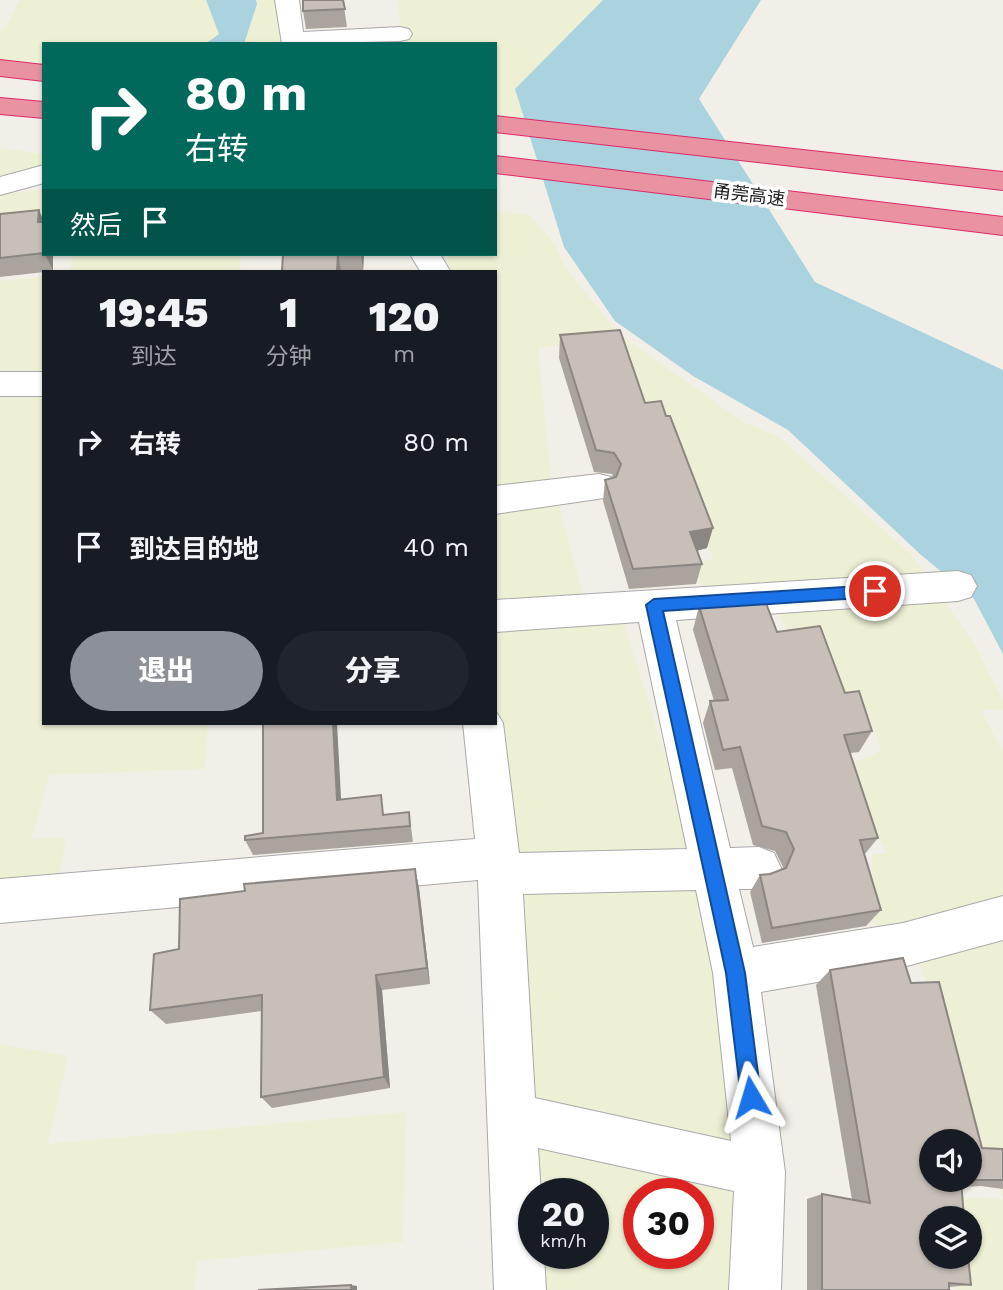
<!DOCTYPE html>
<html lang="zh">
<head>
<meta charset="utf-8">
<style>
	body { margin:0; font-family:"Work Sans","Noto Sans SC",sans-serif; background:#20242c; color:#f1f3f6; height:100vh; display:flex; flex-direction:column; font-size:26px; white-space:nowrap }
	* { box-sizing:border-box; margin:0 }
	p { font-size:23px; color:#9ea1a6 }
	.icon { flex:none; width:38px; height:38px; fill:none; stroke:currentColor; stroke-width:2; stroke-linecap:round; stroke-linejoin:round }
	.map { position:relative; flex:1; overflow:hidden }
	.panel { position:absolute; left:42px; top:270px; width:455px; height:455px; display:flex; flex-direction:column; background:#171b24; border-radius:0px; box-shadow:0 2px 5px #0004 }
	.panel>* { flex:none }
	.guide { position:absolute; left:42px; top:42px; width:455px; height:214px; border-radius:0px; box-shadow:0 2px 5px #0004; background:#00695c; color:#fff; overflow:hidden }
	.fabs { position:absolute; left:919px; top:1129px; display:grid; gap:14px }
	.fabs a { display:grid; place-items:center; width:63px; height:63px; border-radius:50%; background:#171b24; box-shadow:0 2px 5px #0004; font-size:35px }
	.speed { position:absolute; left:518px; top:1178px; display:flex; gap:14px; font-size:35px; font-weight:700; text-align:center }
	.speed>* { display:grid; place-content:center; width:91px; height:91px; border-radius:50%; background:#171b24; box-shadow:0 2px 5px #0004; line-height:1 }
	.speed small { font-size:18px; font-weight:400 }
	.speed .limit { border:10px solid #d22; background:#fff; color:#111 }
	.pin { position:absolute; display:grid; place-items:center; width:60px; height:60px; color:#fff; margin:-30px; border:4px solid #fff; border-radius:50%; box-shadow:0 2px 7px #0007 }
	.me { position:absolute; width:77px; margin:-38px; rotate:353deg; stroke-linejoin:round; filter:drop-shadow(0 0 5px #0008) }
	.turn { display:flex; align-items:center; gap:24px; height:147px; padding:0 28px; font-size:32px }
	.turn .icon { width:91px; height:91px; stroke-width:2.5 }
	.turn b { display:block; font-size:49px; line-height:60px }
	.then { display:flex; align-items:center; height:66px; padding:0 28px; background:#0003; gap:14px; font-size:26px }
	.eta { display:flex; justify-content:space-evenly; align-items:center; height:119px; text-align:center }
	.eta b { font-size:42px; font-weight:800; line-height:49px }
	.button { display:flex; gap:14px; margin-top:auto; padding:14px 28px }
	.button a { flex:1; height:80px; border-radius:42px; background:#8c9099; color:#fff; font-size:28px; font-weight:800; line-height:80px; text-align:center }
	.button a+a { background:#20242c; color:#f1f3f6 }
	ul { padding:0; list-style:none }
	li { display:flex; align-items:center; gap:21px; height:105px; padding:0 28px }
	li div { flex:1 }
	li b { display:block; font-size:26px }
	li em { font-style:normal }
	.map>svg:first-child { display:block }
	.farmland { fill:#eef0d5; fill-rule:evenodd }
	.water { fill:#aad3df }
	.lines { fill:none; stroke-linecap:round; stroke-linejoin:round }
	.minor-casing { stroke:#a9a9a9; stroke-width:2 }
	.highway-casing { stroke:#dc2a67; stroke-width:2 }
	.minor { fill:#fff; fill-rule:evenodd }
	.highway { fill:#e892a2; fill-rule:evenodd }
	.wall { fill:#aba49e }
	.shaded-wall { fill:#8b8681 }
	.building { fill:#c7bfb8; stroke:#8b8681; stroke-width:2; fill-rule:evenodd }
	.route { fill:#1a73e8; stroke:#114b97; stroke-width:2 }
	.labels { text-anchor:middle; stroke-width:7; stroke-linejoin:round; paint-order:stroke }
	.far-street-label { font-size:18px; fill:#222; stroke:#fff }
</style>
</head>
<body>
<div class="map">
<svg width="1003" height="1290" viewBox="0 0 1003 1290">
	<rect width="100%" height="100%" fill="#f2efe9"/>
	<path class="farmland" d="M19 0H212L219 34 214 44H44V68L0 64V31L6 27Z
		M256 0H287L289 44H244L257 4Z
		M398 0H603L515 89 525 121 495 119V44H401Z
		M0 148 44 154V177L0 183Z
		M44 189V222L0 228V195Z
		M495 210 530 215 555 244 565 267 618 333 742 421 780 438 912 555 974 643 1003 700V710H981L1003 752V1290H956L955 1257 970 1256V1218H953L952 1198 1003 1199 919 962 872 922V855L886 853 862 797 838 770 881 751 867 709 817 713 822 666 835 663 822 634 790 638 769 591 705 595 694 564 713 559 688 495 629 365 576 343 538 348 551 478 584 597 623 620 697 857 698 919 712 924 738 1156 731 1290H541L539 1253H593V1194L536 1193 495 720V271H449L447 254H495ZM639 1194H698V1253H639Z
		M73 254H241L240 271H70Z
		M44 277V723H208L205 769 49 775 32 839 66 837 53 912 0 918V281Z
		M0 1044 68 1056 48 1144 406 1112 403 1242 197 1261 195 1290H0Z"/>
	<path class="water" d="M206 0H256L257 4 244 44H205L219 34Z
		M603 0H761L699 99 815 282 1003 370V654L974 599 920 554 788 430 693 376 615 321 564 247 515 89Z"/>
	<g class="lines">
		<defs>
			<path id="minor" d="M275 0H299L303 32 400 27 409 29 412 34 409 39 400 41 282 44Z
				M44 165V183L0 195V177Z
				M410 254H440L450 271H420Z
				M0 372H44V396H0Z
				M599 474 611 477 616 487 611 497 495 514V486Z
				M958 571 971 575 977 586 971 597 958 601 676 620 730 848 759 847 774 853 781 868 774 883 759 889H739L753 947 903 923 1003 896V940L903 967 761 992 785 1172 781 1290H729L734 1191 538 1148 541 1194H534V1253H544L546 1290H494L478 880 0 923V879L475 839 463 723H495V710L503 723 519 853 687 849 639 622 495 632V600ZM696 890 713 973 731 1141 535 1098 523 894Z"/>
			<path id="highway" d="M0 60 44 65V81L0 76Z
				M0 98 44 102V118L0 114Z
				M495 116 1003 172V190L495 132Z
				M495 156 1003 217V235L495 173Z"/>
		</defs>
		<use href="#minor" class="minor-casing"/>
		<use href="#highway" class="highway-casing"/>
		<use href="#minor" class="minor"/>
		<use href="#highway" class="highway"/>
	</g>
	<path class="wall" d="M343 0 347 27 306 29 303 11Z
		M39 210 44 222V254H53V271L0 277V214Z
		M283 254H364L363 271H282Z
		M560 335 645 403 707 548 697 551 702 564 696 584 629 589 603 501 605 480 613 478 612 474 594 472 559 358Z
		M699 606 777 632 845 693 872 731 859 752 850 753 878 838 864 855 881 910 866 926 762 943 750 892 760 875 770 874 782 870 783 867 775 851 753 845 732 768 715 770 703 723 710 701H714L693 630Z
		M341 800 385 814 409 812 413 842 253 855 245 840 263 833Z
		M415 869 419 888 430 984 382 990 390 1088 272 1108 261 1097 262 1011 166 1024 150 1010 179 949 245 891Z
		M830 970 911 983 982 1148 1003 1149V1189L981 1186 961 1187 971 1285 949 1287V1290H807V1199L822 1194 852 1200 816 985Z"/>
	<path class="shaded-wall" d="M39 210 44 222H38Z
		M45 254H53V271Z
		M338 254 341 271H337Z
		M361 254H364L363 271Z
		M713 528 707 548 686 553 690 532Z
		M333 723H337L342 816 337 800Z
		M415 869 419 888 430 984 427 968Z
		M376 975 382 990 390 1088 384 1077Z
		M351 1285 357 1286V1290H351Z"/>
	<path class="building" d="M303 0H343L345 9 303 11Z
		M39 210 38 222H44V253L0 258V214Z
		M283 254H338L337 271H282Z
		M620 330 645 403 661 401 666 416H670L713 528 690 532 702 564 633 569 605 480 616 477 621 464 614 453 596 450 560 335Z
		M764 598 777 632 820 626 845 693 859 691 872 731 844 735 878 838 860 840 881 910 772 928 760 875 770 874 786 868 794 849 786 832 762 826 740 747 723 750 710 701 728 700 699 606Z
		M263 723H333L337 800 381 795 383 815 409 812 410 826 245 840V836L263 833Z
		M415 869 427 968 376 975 384 1077 261 1097 262 995 150 1010 154 954 179 949 180 899 245 891 244 884Z
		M903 958 911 983 939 982 982 1148 1003 1149V1180H961L964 1218H931V1256H968L971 1285 949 1283V1290H822V1194L870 1203 830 970ZM931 1141H970V1180H931Z
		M351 1285V1290H258Z"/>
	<path class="route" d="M875 585 883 591 875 597 663 611 745 973 761 1097 758 1105 751 1107 743 1105 741 1097 726 973 646 605 654 599Z"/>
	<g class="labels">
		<g class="far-street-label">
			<text transform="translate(749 195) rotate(7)" y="6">甬莞高速</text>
		</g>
	</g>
</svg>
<div class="fabs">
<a><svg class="icon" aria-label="sound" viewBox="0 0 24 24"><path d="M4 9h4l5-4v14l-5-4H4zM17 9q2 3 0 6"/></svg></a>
<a><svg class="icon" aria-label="layers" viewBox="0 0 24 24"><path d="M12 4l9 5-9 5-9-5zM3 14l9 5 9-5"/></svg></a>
</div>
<div class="speed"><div>20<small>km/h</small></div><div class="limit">30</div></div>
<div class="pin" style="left:875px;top:591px;background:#d93025"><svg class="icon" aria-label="arrive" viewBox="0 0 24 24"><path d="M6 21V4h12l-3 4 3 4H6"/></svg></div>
<svg class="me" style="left:751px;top:1097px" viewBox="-20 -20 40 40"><path d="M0-17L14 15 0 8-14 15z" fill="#1a73e8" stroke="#fff" stroke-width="4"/></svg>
<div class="guide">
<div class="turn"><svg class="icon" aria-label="right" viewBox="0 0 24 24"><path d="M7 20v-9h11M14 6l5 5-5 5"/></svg><div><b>80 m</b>右转</div></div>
<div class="then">然后<svg class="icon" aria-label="arrive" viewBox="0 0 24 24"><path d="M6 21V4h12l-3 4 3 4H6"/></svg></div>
</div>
<section class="panel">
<div class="eta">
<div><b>19:45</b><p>到达</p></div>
<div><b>1</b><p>分钟</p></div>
<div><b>120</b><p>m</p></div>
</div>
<ul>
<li><svg class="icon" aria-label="right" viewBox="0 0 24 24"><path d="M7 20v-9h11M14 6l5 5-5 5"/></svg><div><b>右转</b></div><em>80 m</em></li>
<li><svg class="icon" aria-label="arrive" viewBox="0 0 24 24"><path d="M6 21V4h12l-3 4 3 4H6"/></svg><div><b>到达目的地</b></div><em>40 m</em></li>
</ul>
<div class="button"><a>退出</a><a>分享</a></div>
</section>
</div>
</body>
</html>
